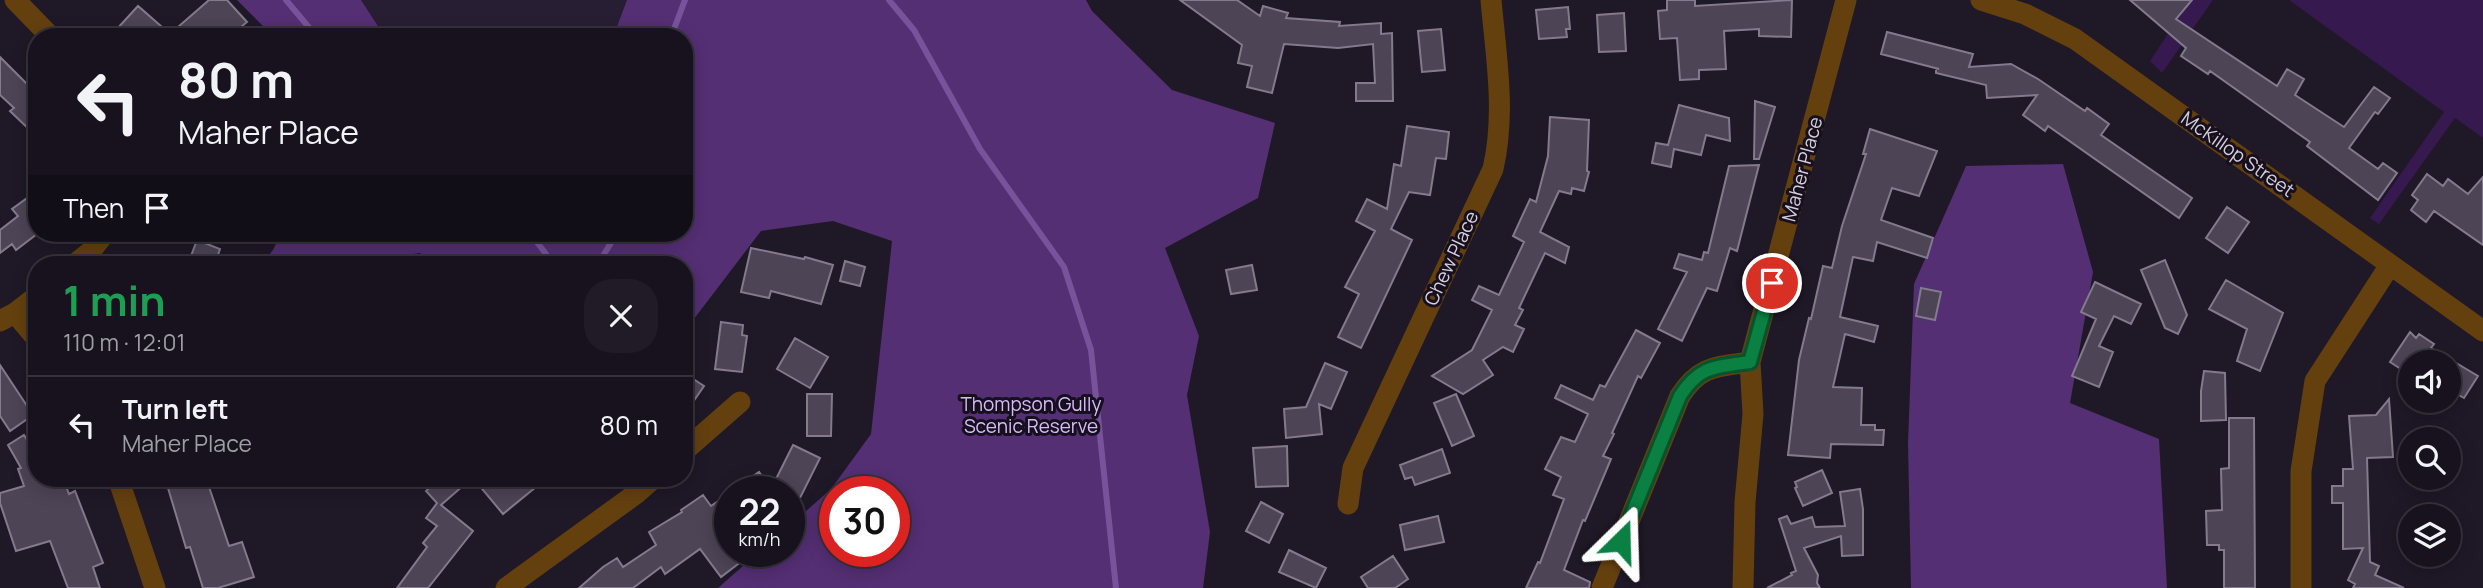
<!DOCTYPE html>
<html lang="en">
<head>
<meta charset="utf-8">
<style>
	body { margin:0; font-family:Manrope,sans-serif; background:#201b26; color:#f1f3f6; height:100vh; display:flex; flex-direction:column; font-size:26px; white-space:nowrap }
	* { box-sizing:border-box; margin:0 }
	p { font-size:23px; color:#9e9ea4 }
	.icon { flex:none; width:38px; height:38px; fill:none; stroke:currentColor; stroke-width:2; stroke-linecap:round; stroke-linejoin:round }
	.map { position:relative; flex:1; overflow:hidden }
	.drawer { position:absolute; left:28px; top:256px; width:665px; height:231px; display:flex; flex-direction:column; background:#17121d; border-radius:28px; box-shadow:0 4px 18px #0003,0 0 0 2px #36323b }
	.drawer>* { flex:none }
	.guide { position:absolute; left:28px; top:28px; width:665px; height:214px; border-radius:28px; box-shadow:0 4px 18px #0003,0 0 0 2px #36323b; background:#17121d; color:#f1f3f6; overflow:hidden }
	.buttons { position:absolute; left:2398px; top:350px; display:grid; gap:14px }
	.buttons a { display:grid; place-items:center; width:63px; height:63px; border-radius:50%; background:#17121d; box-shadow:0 4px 18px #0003,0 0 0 2px #36323b; font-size:35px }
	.speed { position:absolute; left:714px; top:476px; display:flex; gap:14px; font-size:35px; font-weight:700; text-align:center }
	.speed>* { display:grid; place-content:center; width:91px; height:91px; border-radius:50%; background:#17121d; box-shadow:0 4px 18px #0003,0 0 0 2px #36323b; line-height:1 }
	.speed small { font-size:18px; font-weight:400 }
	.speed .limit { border:10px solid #d22; background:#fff; color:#111 }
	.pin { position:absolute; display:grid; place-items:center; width:60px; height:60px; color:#fff; margin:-30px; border:4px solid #fff; border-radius:50%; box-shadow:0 2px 7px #0007 }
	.me { position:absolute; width:77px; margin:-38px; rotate:22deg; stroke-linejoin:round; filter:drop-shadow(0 0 5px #0008) }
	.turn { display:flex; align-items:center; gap:24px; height:147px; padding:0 35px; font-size:32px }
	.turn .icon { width:91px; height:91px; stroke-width:2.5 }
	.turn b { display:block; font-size:49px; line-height:60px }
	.then { display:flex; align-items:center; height:66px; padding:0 35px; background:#0003; gap:14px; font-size:26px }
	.round { display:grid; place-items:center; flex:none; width:74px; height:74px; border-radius:28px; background:#201b26 }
	.headline { display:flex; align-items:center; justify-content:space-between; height:119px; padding:0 35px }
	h1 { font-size:42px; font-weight:700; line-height:52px; color:#1e9e55 }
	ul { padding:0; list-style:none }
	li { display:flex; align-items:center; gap:21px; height:98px; padding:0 35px; border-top:2px solid #36323b }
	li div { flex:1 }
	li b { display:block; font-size:26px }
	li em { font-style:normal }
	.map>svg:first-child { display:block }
	.built { fill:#281e33 }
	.green { fill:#36194e }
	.forest { fill:#542f74; fill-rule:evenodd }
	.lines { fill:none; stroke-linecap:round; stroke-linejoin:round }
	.stream { stroke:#78539b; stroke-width:6 }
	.building { fill:#4d4456; stroke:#837a8e; stroke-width:2 }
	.minor { stroke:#64400f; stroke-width:21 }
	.route-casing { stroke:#07532c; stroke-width:18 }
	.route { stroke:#0b8043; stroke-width:12 }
	.labels { text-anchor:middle; stroke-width:6; stroke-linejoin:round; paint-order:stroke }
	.street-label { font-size:19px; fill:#d4cfda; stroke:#160f1e }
	.park-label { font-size:19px; fill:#d7bbf7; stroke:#160f1e }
</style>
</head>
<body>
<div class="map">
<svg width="2483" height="588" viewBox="0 0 2483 588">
	<rect width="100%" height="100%" fill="#1f1827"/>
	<path class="built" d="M361 0H627L613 37H385Z"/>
	<path class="green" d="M2190 0H2213L2162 73 2150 61Z
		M2289 0H2483V138L2455 118 2379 224 2370 218 2444 112Z"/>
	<path class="forest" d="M237 0H361L385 37H270L268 31Z
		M627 0H1086L1092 11 1172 90 1275 123 1258 198 1165 248 1199 336 1187 395 1210 532 1203 588H718L760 551H789V526L831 489 871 434 892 241 833 221 761 231 684 332V264H432L420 253 376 260 374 264H262L273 250 281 233H684V37H613ZM835 492H894V551H835Z
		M2063 164 2093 272 2070 403 2159 439 2167 588H1911L1908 443 1914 284 1966 166Z"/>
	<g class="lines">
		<path class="stream" d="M286 0 317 37
			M889 0 914 30 980 149 1064 267 1091 350 1116 588
			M671 37 685 0
			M530 233 546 254 545 264
			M598 264 617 233"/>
	</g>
	<path class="building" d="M209 0H227L247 22 229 37H124L116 30 138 6 170 34Z
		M1180 0H1237L1260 16 1263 6 1288 13 1286 18 1340 22 1339 26 1381 23V34L1392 33 1393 101H1356V83H1375L1373 44 1338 48 1284 44 1272 93 1247 87 1252 66 1238 63 1242 45Z
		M1667 0H1695V6L1792 0 1791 37 1759 36V29L1724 31 1726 69 1699 70V79L1680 80 1677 38 1660 39 1658 11 1667 10Z
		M2130 0H2192L2176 19 2277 86 2287 69 2304 79 2295 95 2344 127 2374 87 2390 98 2378 114 2375 112 2349 148 2378 169 2383 163 2397 173 2378 200 2307 146 2310 142 2210 71 2208 74 2181 56 2186 48Z
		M1568 7 1570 29H1566L1567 37 1539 39 1536 10Z
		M1624 13 1626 51 1599 52 1597 15Z
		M1441 29 1445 70 1422 72 1418 31Z
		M1887 32 1973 54 1969 67 2011 64 2038 79 2085 111 2087 108 2109 124 2101 135 2192 198 2179 218 2048 126 2045 131 2023 115 2037 95 1987 98 1986 85 1936 73V69H1939L1881 54Z
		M0 57 37 94V137L10 111 14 108 0 95Z
		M1755 101 1775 107 1759 159H1754Z
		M1679 105 1729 118 1730 141 1706 135 1701 155 1674 149 1671 167 1652 163 1656 143 1668 145Z
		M1550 117 1589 120 1587 171 1589 172 1584 191 1572 188 1571 194 1559 191 1540 232 1569 247 1565 263 1545 253 1519 308 1523 310 1515 325 1524 329 1513 352 1503 347 1483 360 1493 375 1463 394 1432 376 1472 350 1492 310 1472 300 1479 286 1499 295 1524 242 1513 236 1530 199 1536 202 1548 156Z
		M1407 126 1449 132 1446 159 1436 158 1430 195 1409 192 1391 229 1412 240 1361 348 1338 337 1359 294 1345 287 1375 231 1356 221 1367 199 1387 209 1394 164 1401 166Z
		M1870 129 1937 151 1919 196 1892 188 1881 220 1933 238 1927 258 1877 242 1873 261 1853 257 1840 317 1878 326 1874 342 1845 334 1833 387 1862 388 1861 425H1875V430H1884L1883 445 1831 444 1830 458 1788 455 1799 360 1809 318 1811 319 1823 266 1832 268 1842 226 1866 154H1863Z
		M1759 165 1737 251 1730 248 1717 291 1707 288 1682 341 1658 329 1687 272 1674 268 1679 254 1702 260 1704 252 1708 253 1729 166Z
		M2427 174 2443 186 2448 179 2468 194 2483 177V245L2434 211 2426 222 2411 210 2418 200 2412 195Z
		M30 196 37 206V234L16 250 12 244 0 253V230L18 216 12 209Z
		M2227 207 2249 222 2228 253 2206 238Z
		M197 240 220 249 215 264H188Z
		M751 248 804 259 805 257 833 265 821 304 771 291 769 298 741 292Z
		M2165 260 2187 315 2178 334 2165 328 2141 270Z
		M845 261 865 267 860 286 840 281Z
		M1252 265 1257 290 1231 294 1226 270Z
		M2226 280 2283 313 2260 371 2237 361 2247 329 2209 309Z
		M2095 282 2141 304 2131 324 2114 316 2099 346 2113 352 2099 387 2072 376 2096 319 2081 312Z
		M1921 288 1941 292 1935 320 1916 316Z
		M721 322 743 325 742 335 747 336 742 372 715 369Z
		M1636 330 1660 343 1641 378 1638 376 1612 433 1614 434 1603 456 1611 459 1585 521 1583 520 1564 570 1590 582 1589 588H1526L1538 562 1540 563 1564 499 1553 495 1561 477 1545 469 1561 437 1575 442 1588 414 1555 398 1561 385 1593 400 1600 385 1605 387Z
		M2410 332 2416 338 2419 334 2434 344 2431 348 2478 376 2464 398 2448 389V362H2410V375L2390 362Z
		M795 338 828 357 810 388 777 369Z
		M1325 363 1347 372 1331 409 1319 404 1322 434 1286 438 1284 409 1306 407Z
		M0 365 33 415 10 431 0 416Z
		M2204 371 2225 373 2226 420 2201 421V391Z
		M684 373 704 386 684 415Z
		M807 394H832L831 436H807Z
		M1456 394 1474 436 1452 446 1434 403Z
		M2389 399 2393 457 2367 458 2370 562 2379 566 2375 575 2404 588H2353L2355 584 2348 580 2363 548 2343 549V503H2332V486H2343V469H2353L2349 416 2376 415Z
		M2229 418H2254L2255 588H2224V550H2219V545H2207L2206 511 2222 510 2221 469 2229 468Z
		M24 435 37 456V478H63L69 494 75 491 103 563 93 567 100 588H68L50 541 16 551 0 503V493L24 486 18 469 21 468 8 445Z
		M793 445 820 458 800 498 789 492H731L759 472 771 489Z
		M1287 446 1288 486 1256 487 1253 448Z
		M1442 449 1450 473 1415 485 1412 477 1405 479 1400 465Z
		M1822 470 1832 493 1803 506 1795 488 1797 487 1795 482Z
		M165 478H206L229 546 242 542 254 577 218 588H203L190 547 186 548Z
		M440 478H472L441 505 473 531 428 588H397L427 547 423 543 437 526 426 518 437 503 426 491Z
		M473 478H547L503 514Z
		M1860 489 1863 509V555L1842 556 1841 536 1804 548 1818 575 1817 583 1820 588H1767L1792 575 1791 573 1796 571 1779 519 1787 516 1791 524 1812 517 1815 527 1845 526 1840 492Z
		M730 493V551H755L721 577 700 549 665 574 661 567 633 588H579L603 567 617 558 623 567 656 545 649 532 682 512 681 510 703 495 711 506Z
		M1261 502 1283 514 1269 543 1246 531Z
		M1438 516 1444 542 1405 550 1400 525Z
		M1289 550 1326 568 1316 588 1279 572Z
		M1393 556 1408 579 1395 588H1368L1361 577Z"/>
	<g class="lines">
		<path class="minor" d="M15 0 51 37
			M1981 0 2025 14 2075 39 2483 331
			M75 264 90 252 105 233
			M15 313 37 339
			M0 321 15 313 37 296
			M684 451 740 402
			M118 478 155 588
			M1348 504 1353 468 1493 169C1506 113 1496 56 1491 0
			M506 588 637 493 654 478
			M1602 588 1680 396C1700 365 1716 367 1750 362
			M1743 588 1745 502 1753 414 1750 362 1846 0
			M2301 588V471L2315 381 2390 265"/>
	</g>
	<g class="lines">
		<defs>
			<path id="route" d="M1621 541 1680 396C1700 365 1716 367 1750 362L1772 283"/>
		</defs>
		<use href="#route" class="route-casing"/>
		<use href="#route" class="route"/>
	</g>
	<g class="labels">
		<g class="street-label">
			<text transform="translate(2238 154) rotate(35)" y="7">McKillop Street</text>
			<text transform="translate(1802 169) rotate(-75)" y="7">Maher Place</text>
			<text transform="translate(1451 258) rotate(-65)" y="7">Chew Place</text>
		</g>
		<g class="park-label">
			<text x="1031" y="411">Thompson Gully<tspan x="1031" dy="22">Scenic Reserve</tspan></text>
		</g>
	</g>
</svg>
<div class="buttons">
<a><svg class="icon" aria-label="sound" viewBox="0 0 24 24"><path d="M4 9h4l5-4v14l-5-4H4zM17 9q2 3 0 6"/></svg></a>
<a><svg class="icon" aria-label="search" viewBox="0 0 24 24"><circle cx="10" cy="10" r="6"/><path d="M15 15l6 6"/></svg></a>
<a><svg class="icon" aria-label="layers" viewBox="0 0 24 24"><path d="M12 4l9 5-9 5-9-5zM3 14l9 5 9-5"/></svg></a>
</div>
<div class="speed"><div>22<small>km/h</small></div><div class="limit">30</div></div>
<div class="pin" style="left:1772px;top:283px;background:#d93025"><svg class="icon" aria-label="arrive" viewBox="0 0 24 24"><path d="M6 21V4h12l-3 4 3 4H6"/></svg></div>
<svg class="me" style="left:1621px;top:541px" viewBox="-20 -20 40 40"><path d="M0-17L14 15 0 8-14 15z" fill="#0b8043" stroke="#fff" stroke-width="4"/></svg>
<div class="guide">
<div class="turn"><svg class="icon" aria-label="left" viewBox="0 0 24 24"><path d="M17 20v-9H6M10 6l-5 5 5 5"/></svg><div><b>80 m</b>Maher Place</div></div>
<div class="then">Then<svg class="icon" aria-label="arrive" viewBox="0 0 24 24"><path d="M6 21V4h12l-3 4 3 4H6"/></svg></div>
</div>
<section class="drawer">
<div class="headline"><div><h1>1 min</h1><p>110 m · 12:01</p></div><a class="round"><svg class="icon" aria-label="close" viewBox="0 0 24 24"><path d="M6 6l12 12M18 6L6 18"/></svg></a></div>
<ul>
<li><svg class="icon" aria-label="left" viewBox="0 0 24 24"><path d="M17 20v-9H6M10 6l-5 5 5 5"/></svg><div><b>Turn left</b><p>Maher Place</p></div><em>80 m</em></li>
</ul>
</section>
</div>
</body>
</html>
